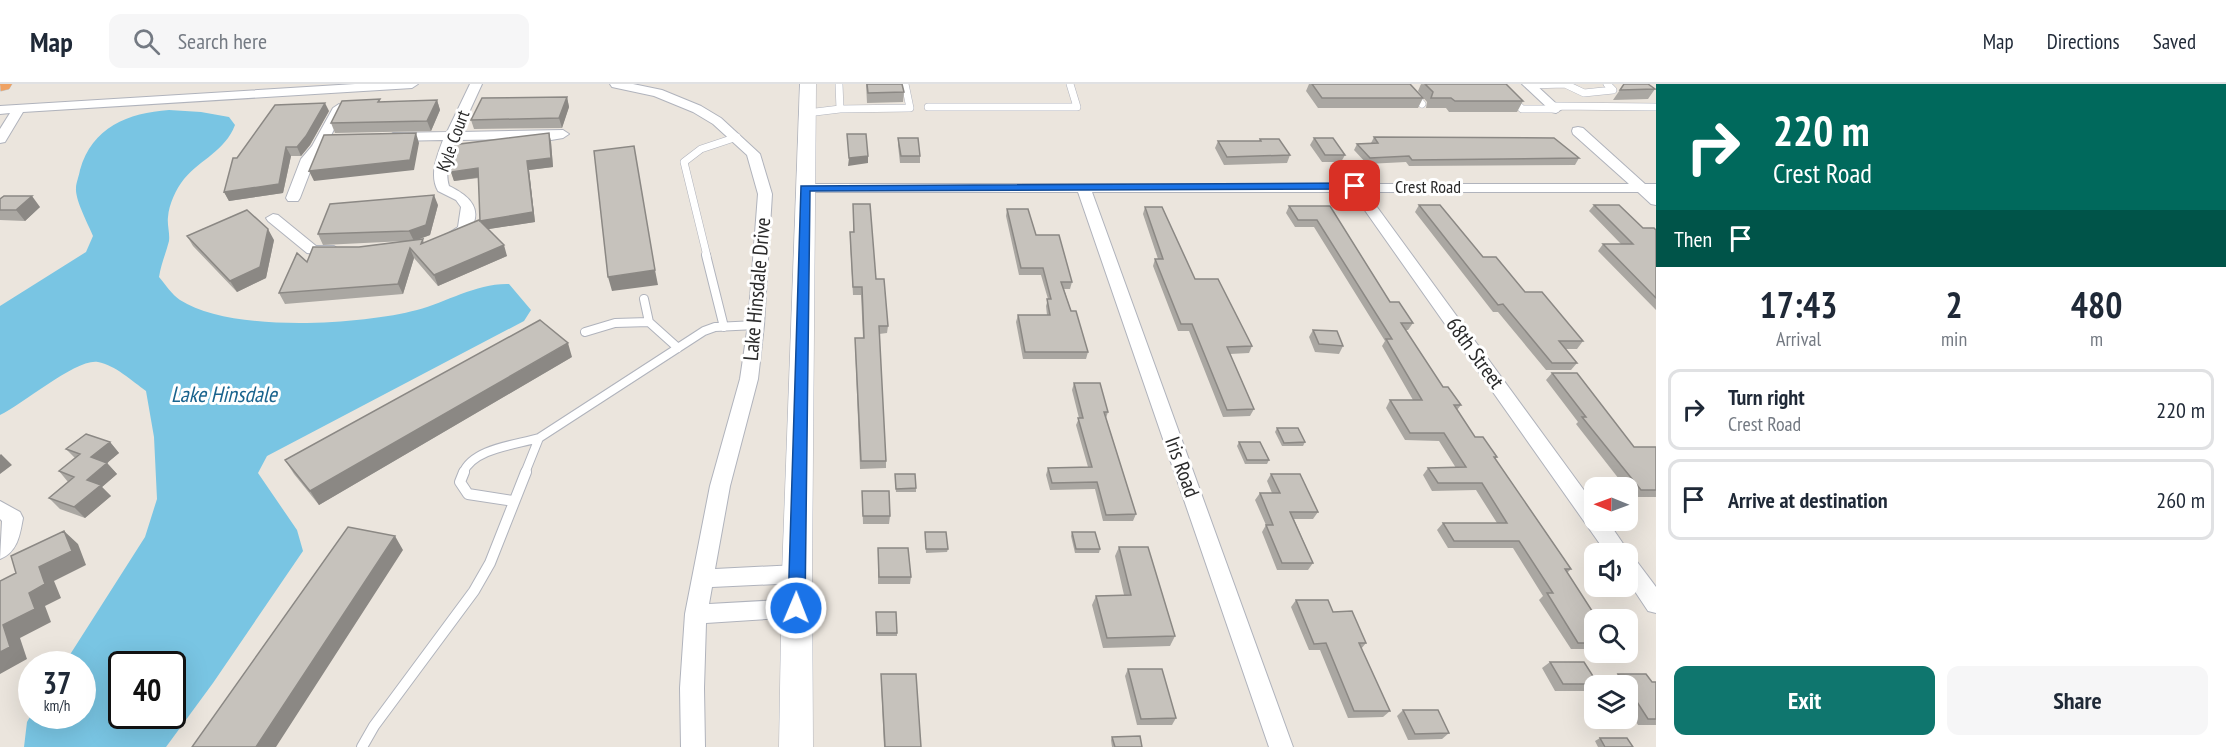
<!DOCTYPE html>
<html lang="en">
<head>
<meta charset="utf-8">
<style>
	body { margin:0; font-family:"PT Sans Narrow",sans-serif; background:#f6f6f7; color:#1f2937; height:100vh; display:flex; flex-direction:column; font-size:22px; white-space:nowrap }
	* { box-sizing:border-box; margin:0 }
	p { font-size:20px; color:#747a83 }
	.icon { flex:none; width:33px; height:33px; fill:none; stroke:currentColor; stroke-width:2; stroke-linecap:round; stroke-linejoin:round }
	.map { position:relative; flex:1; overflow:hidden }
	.side { display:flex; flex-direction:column; background:#fff; width:570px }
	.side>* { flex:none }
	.banner { background:#00695c; color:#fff; overflow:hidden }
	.needle { width:39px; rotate:271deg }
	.tools { position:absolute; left:1584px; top:393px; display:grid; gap:12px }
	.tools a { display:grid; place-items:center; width:54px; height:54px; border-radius:12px; background:#fff; box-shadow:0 6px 24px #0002; font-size:30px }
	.speed { position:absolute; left:18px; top:567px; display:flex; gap:12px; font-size:30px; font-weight:700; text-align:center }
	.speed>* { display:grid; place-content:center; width:78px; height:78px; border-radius:50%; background:#fff; box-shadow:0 6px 24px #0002; line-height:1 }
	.speed small { font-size:15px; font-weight:400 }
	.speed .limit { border:3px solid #111; border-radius:9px; background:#fff; color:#111 }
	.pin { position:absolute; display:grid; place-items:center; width:51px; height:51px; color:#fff; margin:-26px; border-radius:12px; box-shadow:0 3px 9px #0006 }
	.me { position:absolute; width:66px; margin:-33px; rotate:1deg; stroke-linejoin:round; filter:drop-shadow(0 0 4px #0008) }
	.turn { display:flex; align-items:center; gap:21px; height:126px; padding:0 18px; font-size:27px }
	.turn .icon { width:78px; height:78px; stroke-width:2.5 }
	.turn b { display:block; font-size:42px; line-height:51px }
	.then { display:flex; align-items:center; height:57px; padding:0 18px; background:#0003; gap:12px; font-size:22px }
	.eta { display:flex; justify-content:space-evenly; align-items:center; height:102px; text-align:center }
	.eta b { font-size:36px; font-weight:800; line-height:42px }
	.action { display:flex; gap:12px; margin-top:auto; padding:12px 18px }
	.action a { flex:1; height:69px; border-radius:12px; background:#0f766e; color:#fff; font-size:24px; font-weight:800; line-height:69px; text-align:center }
	.action a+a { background:#f6f6f7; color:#1f2937 }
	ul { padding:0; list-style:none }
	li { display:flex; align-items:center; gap:18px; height:81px; margin:0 12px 9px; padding:0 6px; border:3px solid #e0e1e3; border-radius:12px }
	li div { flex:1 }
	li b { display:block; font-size:22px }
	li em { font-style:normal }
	header { display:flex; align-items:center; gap:36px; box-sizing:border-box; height:84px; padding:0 30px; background:#fff; border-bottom:2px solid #e0e1e3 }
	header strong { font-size:28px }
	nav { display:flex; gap:33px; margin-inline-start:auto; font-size:21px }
	.search { width:420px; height:54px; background:#f6f6f7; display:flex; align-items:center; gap:15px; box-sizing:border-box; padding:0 21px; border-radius:12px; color:#747a83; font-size:22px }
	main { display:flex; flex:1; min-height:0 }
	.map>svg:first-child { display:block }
	.water { fill:#79c5e3; fill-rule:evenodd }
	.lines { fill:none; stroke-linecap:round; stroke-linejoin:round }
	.lane-far2-casing { stroke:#b0b3bc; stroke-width:8 }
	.lane-far1-casing { stroke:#b0b3bc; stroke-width:10 }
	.lane-casing { stroke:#b0b3bc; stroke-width:12 }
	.street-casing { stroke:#b0b3bc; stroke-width:2 }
	.secondary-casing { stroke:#b0b3bc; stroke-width:1 }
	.highway-casing { stroke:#c3c3c3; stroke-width:1 }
	.lane-far2 { stroke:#fff; stroke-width:7 }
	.lane-far1 { stroke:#fff; stroke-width:8 }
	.lane { stroke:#fff; stroke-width:10 }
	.street { fill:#fff; fill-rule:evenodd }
	.secondary { fill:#fff; fill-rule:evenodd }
	.highway { fill:#efa263; fill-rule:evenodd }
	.wall { fill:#aaa7a2 }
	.shaded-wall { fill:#8b8884 }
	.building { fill:#c6c2bc; stroke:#8b8884; stroke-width:1.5 }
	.route { fill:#1a73e8; stroke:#114b97; stroke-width:1.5 }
	.labels { text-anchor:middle; stroke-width:6; stroke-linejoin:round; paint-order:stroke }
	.far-street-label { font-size:18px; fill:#2a2a2a; stroke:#fff }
	.street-label { font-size:21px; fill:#2a2a2a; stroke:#fff }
	.water-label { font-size:22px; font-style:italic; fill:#1a648e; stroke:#fff }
</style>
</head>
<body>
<header>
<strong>Map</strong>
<div class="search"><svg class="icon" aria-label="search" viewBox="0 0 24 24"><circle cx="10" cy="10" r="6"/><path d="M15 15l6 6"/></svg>Search here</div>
<nav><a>Map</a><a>Directions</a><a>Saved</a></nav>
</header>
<main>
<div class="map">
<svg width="1656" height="663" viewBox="0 0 1656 663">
	<rect width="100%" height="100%" fill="#ebe5dd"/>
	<path class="water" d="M169 26 201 28 229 33 235 41C225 67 201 75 184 95 176 105 169 120 168 133 167 141 170 149 169 157 166 169 161 180 159 193 165 200 172 211 180 216 231 249 360 241 417 226 447 218 477 199 509 200L531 226 524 237 267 372 258 389 297 446 303 467 213 599 166 663H24L27 638 31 631 82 632V580H64L145 453 157 415 154 353 146 307C132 297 115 281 98 278 77 274 23 320 0 331V222L86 168 93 152C88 140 75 116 76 104 76 99 79 92 80 86 92 43 128 29 169 26ZM122 580H172V632H122Z"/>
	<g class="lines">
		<defs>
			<path id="lane-far2" d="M1403 0 1422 20
				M1565 0 1584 9 1613 6 1607 0
				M1529 1 1565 0
				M1512 15 1522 25H1556
				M1553 22 1656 23
				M928 23H1077L1070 0
				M840 25 910 24 905 0
				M807 29 840 25 839 0
				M707 172 684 78 701 65 737 53"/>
			<path id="lane-far1" d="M706 171 724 243
				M644 215 649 238 678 264
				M585 248 615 239 649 238
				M463 389C473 364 516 361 539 354
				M525 389 539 354 704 247 715 243 756 241"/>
			<path id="lane" d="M464 388 460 398 468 410 513 417
				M362 663 374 642 474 507 490 479 526 388"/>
			<path id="street" d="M355 0H418L412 4 23 28 5 58 0 59V45L10 29 0 30V22Z
				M470 0H482L460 48 563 46 569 50 563 54 527 60 522 59V55L456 56C451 70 444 86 449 102 470 112 485 126 468 149L448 158 441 154 458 143 461 123 456 116 438 107C429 91 437 72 443 56L393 57 387 53 393 49 447 48Z
				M610 0H633L662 6 701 22 721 34 760 70 772 110 764 241 758 295 730 402 715 485 797 481 804 484 807 490 804 496 797 499 712 503 709 520 797 515 805 517 808 524 805 531 797 533 706 539 704 604 705 663H681L680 604 685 530 710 402 740 295 748 241 758 110 747 71 713 40 693 28 654 12 612 3Z
				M1522 0H1535L1562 25 1556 29 1552 28Z
				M339 20 345 24 325 63 315 75 300 114 298 117H288L286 114 301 75 312 62 333 24Z
				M1578 43 1583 44 1645 100H1656V121L1651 120 1638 108H1366L1594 420V436H1607L1626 464 1628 472 1635 475 1656 503V529L1648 527 1628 497V470H1607L1352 108H1092L1293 663H1269L1078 108H805L798 104 805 100H1350L1355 98 1360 100H1629L1573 50 1572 47 1573 44Z
				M273 130 278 131 316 162H334L341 167 334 172 307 169 268 137 266 134Z
				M0 417 20 428 23 434C20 450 18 468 0 475L2 437 0 435Z"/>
			<path id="secondary" d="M800 0H816L812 490 813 663H779L782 490Z"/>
			<path id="highway" d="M0 0H12L9 5 1 7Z"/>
		</defs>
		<use href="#lane-far2" class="lane-far2-casing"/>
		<use href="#lane-far1" class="lane-far1-casing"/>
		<use href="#lane" class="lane-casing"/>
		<use href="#street" class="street-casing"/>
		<use href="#secondary" class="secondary-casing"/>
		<use href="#highway" class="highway-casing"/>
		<use href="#lane-far2" class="lane-far2"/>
		<use href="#lane-far1" class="lane-far1"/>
		<use href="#lane" class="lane"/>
		<use href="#street" class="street"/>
		<use href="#secondary" class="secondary"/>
		<use href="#highway" class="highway"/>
	</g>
	<path class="wall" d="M866 0H902L904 8 903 18 867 19Z
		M1309 0H1410L1423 14 1418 24H1318L1306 7Z
		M1421 0H1506L1523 17 1517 28H1449L1446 24H1426L1427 18 1418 7Z
		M1624 0 1655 5 1648 15 1613 16Z
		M567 13 569 23 562 44 474 45 471 36Z
		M437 16 440 26 431 47 335 49 331 39 381 18Z
		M329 27 310 61 301 72H291L283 109 229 117 224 108 237 74Z
		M549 49 551 58 553 83 529 86 535 138 488 145 507 172 438 202 414 174 403 210 285 220 279 209 307 178 359 163 405 157 323 161 318 150 438 121 430 151 417 156 423 155 424 159 481 138 479 94 454 97 451 88Z
		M1374 53 1579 74 1575 81 1409 82 1406 78 1367 80 1354 66 1357 60 1371 59Z
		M898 54 920 72V79H900L898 61Z
		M1314 54 1345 71 1341 78H1322L1310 61Z
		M1260 55 1290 71 1287 79 1224 81 1215 64 1218 57H1259Z
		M0 115 40 123 25 137 0 136Z
		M853 120 876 195 888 242 887 249 879 250 886 377V384L860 385 855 261V254H863L861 211H853L850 156V148H853Z
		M1419 121 1483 173 1583 257 1577 265H1565L1577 279 1571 286H1546L1498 228H1493L1415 128Z
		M1594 121 1643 144 1656 146V226L1598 167 1603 160H1621L1589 127Z
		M1289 122H1330L1390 218 1413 239 1408 246H1405L1443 303 1461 321 1457 326 1475 353 1497 373 1495 375 1571 485 1567 489 1594 536V565H1571L1539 516 1543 512 1513 464H1448L1437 446 1443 439H1497L1476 406 1432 407 1423 391 1428 384H1456L1439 357 1405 356 1386 324 1390 316H1413L1382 262 1385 257 1314 143H1295L1286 129Z
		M1145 123 1195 195 1252 262 1249 269 1230 270 1254 325 1250 332 1223 333 1189 247H1178L1153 182 1155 175H1158L1143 130Z
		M1007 125 1036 151 1072 198 1070 205H1064L1071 227 1088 268 1086 275H1023L1016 238 1018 231H1047L1046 222 1048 215 1041 191H1019L1006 132Z
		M187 152 274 156 266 194 237 208 193 162Z
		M1313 246 1343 262 1339 270 1315 268 1309 253Z
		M572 273 319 421 294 390 285 376Z
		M1552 289 1634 363H1656V413H1634L1628 404H1626L1576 340 1578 338 1546 296Z
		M1074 299 1108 328 1106 334 1136 430 1133 437H1103L1095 405 1050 406 1046 391 1048 384 1088 383 1076 341 1079 334 1072 306Z
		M1277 344 1305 358 1303 362H1282L1275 348Z
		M110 358 119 369 107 379 117 390 102 403 111 412 85 434 60 425 49 414 68 398 59 387 75 374 66 365Z
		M1239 358 1269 376 1267 380H1245L1237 362Z
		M895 390 916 404V408H896Z
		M1271 390 1318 428 1313 435H1294L1313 479 1308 486H1277L1262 448 1266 441 1255 416 1260 409H1272L1267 397Z
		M862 407 890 432 889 440H863Z
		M925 448 948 465 947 468 926 469Z
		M1072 448 1100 465 1099 469H1075L1071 452Z
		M1119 463 1175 552 1170 562 1103 564 1092 521 1096 512 1124 511 1115 472Z
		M878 464 911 493 910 500H878Z
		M1296 516 1333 528 1366 559 1361 565 1390 627 1383 633 1348 634 1320 566H1309L1291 523Z
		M876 531 897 549V552H876Z
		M1550 578 1598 600 1594 602V603L1590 607H1555L1542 584Z
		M1128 585 1176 634 1172 641H1137L1125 592Z
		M881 590 921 663H884L881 597Z
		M1618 590 1656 599V641H1638L1628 625V602H1613L1610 597Z
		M1403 626 1449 649 1442 655 1408 656 1397 632Z
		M1112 653 1142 663H1112L1111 656Z
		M1600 654 1633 663H1598L1595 657Z"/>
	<path class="shaded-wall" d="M567 13 569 23 562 44 559 34Z
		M437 16 440 26 431 47 427 37Z
		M325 19 329 27 310 61 301 72 297 63Z
		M416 49 419 59 414 86 314 97 309 87Z
		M549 49 551 58 553 83 529 86 535 138 483 146 480 137Z
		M286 63 291 72 283 109 229 117 224 108Z
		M868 72V79L848 82 849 74Z
		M478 84 481 93 454 97 451 88Z
		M434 111 438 121 430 151 414 157 409 147Z
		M32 112 40 123 25 137 16 126Z
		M268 145 274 156 266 194 237 208 230 197Z
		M504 161 507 172 438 202 434 191Z
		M410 164 414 174 403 210 398 200Z
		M655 186 658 201 612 207 608 193Z
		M568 259 572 273 319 421 310 407Z
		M110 358 119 369 101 384 91 373Z
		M1 370 12 381 0 390V371Z
		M107 379 117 390 102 403 111 412 85 434 74 423 87 396Z
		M64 447 78 460 86 481 54 497 61 514 45 522 51 538 20 554 27 575 0 590V568L3 541 29 509 39 483Z
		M395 452 403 466 276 663H256Z"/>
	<path class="building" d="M867 0H902L904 8 868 9Z
		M1312 0H1410L1423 14H1322Z
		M1425 0H1506L1523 17H1455L1451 14H1431L1433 8Z
		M1624 0H1648L1655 5 1620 6Z
		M567 13 559 34 471 36 482 14Z
		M380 15 378 18 437 16 427 37 331 39 342 17Z
		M325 19 306 52 297 63H286L279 100 224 108 233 74H237L275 21Z
		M416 49 410 76 309 87 324 51Z
		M549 49 551 74 527 77 533 128 480 137 478 84 451 88 452 61Z
		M847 50H866L868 72 849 74Z
		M1374 53 1554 54 1579 74 1412 76 1409 72 1370 74 1357 60 1378 59Z
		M898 54H918L920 72H901Z
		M1314 54H1333L1345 71H1325Z
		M1260 55H1279L1290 71 1227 73 1218 57H1261Z
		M634 62 655 186 608 193 594 67Z
		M434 111 426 141 409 147 318 150 330 120Z
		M4 112H32L16 126H0V115Z
		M853 120H870L876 195H884L888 242H879L886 377H861L855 254H864L862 203H853L850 148H854Z
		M1419 121H1440L1483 173H1496L1525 208H1542L1583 257H1559L1577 279H1552L1503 220 1498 221Z
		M1594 121H1619L1643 144H1654L1656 146V214L1603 160H1633Z
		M1289 122H1330L1390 218H1399L1413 239H1401L1443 303H1448L1461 321H1454L1475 353H1483L1497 373H1494L1571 485H1565L1594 530H1603L1607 536H1594V559H1578L1547 509H1553L1519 457H1454L1443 439H1507L1482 399H1438L1428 384 1466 383 1444 349H1410L1390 316H1422L1386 255H1392L1317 136H1298Z
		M1145 123H1162L1195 195H1218L1252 262 1227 263 1254 325 1227 326 1192 240H1181L1155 175H1163Z
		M1007 125H1028L1036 151H1059L1072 198H1061L1071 227H1076L1088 268H1025L1018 231H1050L1047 215H1051L1043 184H1021Z
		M247 126 268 145 260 183 230 197 187 152Z
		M479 136 504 161 434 191 410 164 398 200 279 209 297 169 307 178 313 163H359L423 155 421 160Z
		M540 236 568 259 310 407 285 376Z
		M1313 246 1337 247 1343 262 1319 260Z
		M1552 289H1577L1634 363H1656V406H1641L1582 333H1586Z
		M1074 299H1100L1108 328H1104L1136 430 1106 431 1097 398 1052 399 1048 384 1092 383 1078 334H1083Z
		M1277 344H1298L1305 358 1284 359Z
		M86 350 110 358 91 373 107 379 87 396 101 401 74 423 49 414 74 393 59 387 80 370 66 365Z
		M1239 358H1260L1269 376H1247Z
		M895 390H915L916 404 896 405Z
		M1271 390H1300L1318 428H1290L1313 479H1282L1266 441H1273L1260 409H1280Z
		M862 407H889L890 432H863Z
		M348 443 395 452 256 663H192Z
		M64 447 72 467 39 483 45 500 29 509 35 525 3 541 10 563 0 568V497L16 489 11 472Z
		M925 448H946L948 465H926Z
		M1072 448H1095L1100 465H1076Z
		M1119 463H1148L1175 552 1107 554 1096 512 1131 511Z
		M878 464H908L911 493H879Z
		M1296 516H1328L1333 528 1352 527 1366 559H1359L1390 627H1354L1326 559 1314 560Z
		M876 528H896L897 549H877Z
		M1550 578H1584L1598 600H1563Z
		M1128 585H1162L1176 634 1141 635Z
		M881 590H916L921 663H885Z
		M1618 590H1646L1652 598H1656V635H1648L1628 604V602H1626Z
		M1403 626H1438L1449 649 1415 650Z
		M1140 652 1142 663H1115L1112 653Z
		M1600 654H1627L1633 663H1605Z"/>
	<path class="route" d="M1355 99 1359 100V105L810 107 805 524 802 529 796 531 791 529 788 524 801 102Z"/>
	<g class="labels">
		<g class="far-street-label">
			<text transform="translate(453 57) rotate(-70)" y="6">Kyle Court</text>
			<text x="1428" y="109">Crest Road</text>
		</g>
		<g class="street-label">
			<text transform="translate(757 205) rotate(-85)" y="7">Lake Hinsdale Drive</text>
			<text transform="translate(1475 269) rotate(54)" y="7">68th Street</text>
			<text transform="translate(1182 383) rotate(70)" y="7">Iris Road</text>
		</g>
		<g class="water-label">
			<text x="224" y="318">Lake Hinsdale</text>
		</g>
	</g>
</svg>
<div class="tools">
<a><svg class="needle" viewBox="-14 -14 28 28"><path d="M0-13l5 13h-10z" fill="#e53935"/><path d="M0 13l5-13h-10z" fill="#747a83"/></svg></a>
<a><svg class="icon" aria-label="sound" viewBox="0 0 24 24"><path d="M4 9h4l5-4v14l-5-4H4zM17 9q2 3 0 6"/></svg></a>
<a><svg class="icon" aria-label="search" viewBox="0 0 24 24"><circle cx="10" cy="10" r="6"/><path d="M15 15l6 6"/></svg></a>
<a><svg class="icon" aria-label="layers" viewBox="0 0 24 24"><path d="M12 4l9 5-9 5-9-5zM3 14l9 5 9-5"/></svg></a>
</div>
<div class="speed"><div>37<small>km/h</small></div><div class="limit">40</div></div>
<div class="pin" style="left:1355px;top:102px;background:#d93025"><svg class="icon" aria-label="arrive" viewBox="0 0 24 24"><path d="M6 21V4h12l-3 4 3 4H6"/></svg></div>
<svg class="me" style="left:796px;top:524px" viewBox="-20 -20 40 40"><circle r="17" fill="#1a73e8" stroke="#fff" stroke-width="3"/><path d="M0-11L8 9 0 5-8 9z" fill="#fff"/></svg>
</div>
<section class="side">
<div class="banner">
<div class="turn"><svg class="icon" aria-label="right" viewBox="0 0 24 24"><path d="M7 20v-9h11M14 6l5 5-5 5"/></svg><div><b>220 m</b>Crest Road</div></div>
<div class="then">Then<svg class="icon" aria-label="arrive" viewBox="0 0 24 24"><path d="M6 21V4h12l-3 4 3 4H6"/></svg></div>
</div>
<div class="eta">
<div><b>17:43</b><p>Arrival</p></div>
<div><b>2</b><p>min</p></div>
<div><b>480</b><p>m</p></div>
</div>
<ul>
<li><svg class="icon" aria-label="right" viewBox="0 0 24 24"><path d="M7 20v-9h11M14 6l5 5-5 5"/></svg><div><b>Turn right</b><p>Crest Road</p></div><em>220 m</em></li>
<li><svg class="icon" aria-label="arrive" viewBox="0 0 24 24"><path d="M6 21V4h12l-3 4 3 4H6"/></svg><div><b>Arrive at destination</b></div><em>260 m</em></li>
</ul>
<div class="action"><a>Exit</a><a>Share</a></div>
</section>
</main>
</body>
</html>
